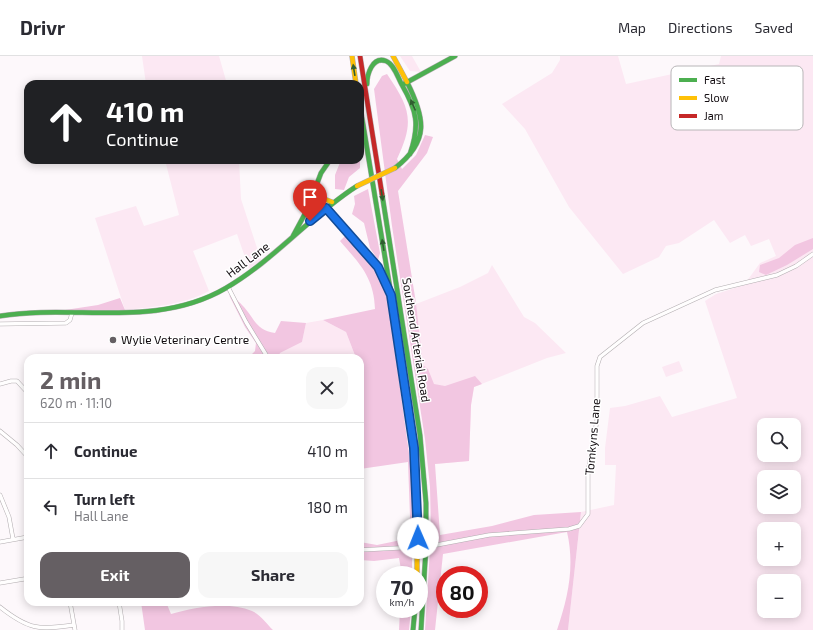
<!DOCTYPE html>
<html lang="en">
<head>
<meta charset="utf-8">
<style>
	body { margin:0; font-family:"Exo 2",sans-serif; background:#f7f7f7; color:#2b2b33; height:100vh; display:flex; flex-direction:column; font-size:15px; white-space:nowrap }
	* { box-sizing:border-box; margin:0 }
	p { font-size:13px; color:#7c7c81 }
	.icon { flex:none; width:22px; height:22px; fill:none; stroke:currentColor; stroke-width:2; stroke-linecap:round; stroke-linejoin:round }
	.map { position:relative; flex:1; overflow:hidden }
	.panel { position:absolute; left:24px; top:298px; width:340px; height:252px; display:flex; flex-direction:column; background:#fff; border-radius:12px; box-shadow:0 2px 10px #0003 }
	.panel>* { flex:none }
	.top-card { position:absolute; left:24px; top:24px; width:340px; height:84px; border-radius:12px; box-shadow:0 2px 10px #0003; background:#202124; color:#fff; overflow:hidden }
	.controls { position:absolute; left:757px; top:362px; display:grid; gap:8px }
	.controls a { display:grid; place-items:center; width:44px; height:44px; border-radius:8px; background:#fff; box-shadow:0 2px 10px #0003; font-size:20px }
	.speed { position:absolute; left:376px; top:510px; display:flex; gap:8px; font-size:20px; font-weight:700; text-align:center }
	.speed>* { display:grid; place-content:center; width:52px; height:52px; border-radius:50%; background:#fff; box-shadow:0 2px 10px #0003; line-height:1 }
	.speed small { font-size:10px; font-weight:400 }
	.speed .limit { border:6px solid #d22; background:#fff; color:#111 }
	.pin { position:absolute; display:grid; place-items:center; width:34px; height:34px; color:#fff; margin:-41px -17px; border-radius:50% 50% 50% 0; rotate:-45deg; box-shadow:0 0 4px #0007 }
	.pin .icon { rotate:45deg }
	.me { position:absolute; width:44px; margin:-22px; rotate:359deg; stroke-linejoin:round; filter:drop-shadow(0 0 3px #0008) }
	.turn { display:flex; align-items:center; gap:14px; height:84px; padding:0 16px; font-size:18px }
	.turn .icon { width:52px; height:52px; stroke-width:2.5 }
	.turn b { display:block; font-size:28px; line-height:34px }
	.round { display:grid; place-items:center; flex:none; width:42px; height:42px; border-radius:12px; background:#f7f7f7 }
	.overview { display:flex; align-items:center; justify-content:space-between; height:68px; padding:0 16px }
	h1 { font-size:24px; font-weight:700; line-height:30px; color:#655f63 }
	.cta { display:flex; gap:8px; margin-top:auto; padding:8px 16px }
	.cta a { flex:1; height:46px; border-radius:12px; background:#655f63; color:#fff; font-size:16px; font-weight:700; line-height:46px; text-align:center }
	.cta a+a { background:#f7f7f7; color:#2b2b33 }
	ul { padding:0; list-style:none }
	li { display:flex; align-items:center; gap:12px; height:56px; padding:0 16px; border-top:1px solid #e1e1e2 }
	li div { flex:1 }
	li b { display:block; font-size:15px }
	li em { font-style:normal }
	header { display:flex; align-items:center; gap:24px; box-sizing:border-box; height:56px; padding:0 20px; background:#fff; border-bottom:1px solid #e1e1e2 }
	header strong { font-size:19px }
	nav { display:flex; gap:22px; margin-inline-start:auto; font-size:14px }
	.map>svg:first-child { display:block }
	.green { fill:#fce8f3; fill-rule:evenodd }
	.forest { fill:#f2c6e1 }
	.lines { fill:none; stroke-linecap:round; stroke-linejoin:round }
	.street-casing { stroke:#b2adb0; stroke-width:4.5 }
	.fast-casing { stroke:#b2adb0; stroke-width:5.5 }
	.slow-casing { stroke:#b2adb0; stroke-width:5.5 }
	.jam-casing { stroke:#b2adb0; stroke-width:5.5 }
	.street { stroke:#fffefe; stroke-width:3.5 }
	.fast { stroke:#4caf50; stroke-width:4.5 }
	.slow { stroke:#ffc107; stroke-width:4.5 }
	.jam { stroke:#c62828; stroke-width:4.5 }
	.slow-bridge-casing { stroke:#b2adb0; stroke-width:5.5; stroke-linecap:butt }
	.slow-bridge { stroke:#ffc107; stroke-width:4.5 }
	.oneway { fill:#305e30 }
	.route-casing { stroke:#114b97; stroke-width:10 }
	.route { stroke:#1a73e8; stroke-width:7 }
	.poi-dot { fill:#655f63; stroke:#fff; stroke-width:1.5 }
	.labels { text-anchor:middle; stroke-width:3; stroke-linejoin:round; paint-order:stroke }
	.street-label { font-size:12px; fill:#130d11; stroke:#fff }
	.poi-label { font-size:12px; fill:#130d11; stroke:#fff; text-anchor:start }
	.key { fill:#fff; stroke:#b8b6b8; stroke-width:1 }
	.key-label { font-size:11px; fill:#130d11 }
</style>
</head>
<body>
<header>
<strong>Drivr</strong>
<nav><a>Map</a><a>Directions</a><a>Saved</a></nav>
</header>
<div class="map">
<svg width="813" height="574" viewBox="0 0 813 574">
	<rect width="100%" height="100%" fill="#fdf8fb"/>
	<path class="green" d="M142 0H219L227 28H146Z
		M400 0H412L421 16 410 15Z
		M560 0H618L626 28 719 8 721 0H813V574H568L581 456 614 449 616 409H605V392L610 352 625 350 660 340 672 361 737 342 705 245 716 238 744 229 760 207 776 200 769 183 751 190 745 179 730 187 714 164 679 187 666 190 659 201 623 218 569 151 525 73 502 48 552 17 560 4ZM764 369H794V399H764ZM764 421H794V451H764ZM764 473H794V503H764ZM764 525H794V555H764Z
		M165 104H239L241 143 261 204 249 213 237 178 193 195 209 235C183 249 154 251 125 254L95 162 136 150 144 170 179 159Z
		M492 209 524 261 535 267 566 297 547 302 474 331 471 349 469 405 435 408 416 248 460 231 488 217Z
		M323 264 346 276 356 302H278L280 297 302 286 306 267Z
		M679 305 683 315 666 321 662 311Z"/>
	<path class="forest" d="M387 18C410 52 415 65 397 103L402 113 416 99 425 79 433 81 427 97 398 135 416 247 423 309 428 313 434 328 445 330 475 320 482 328 474 331 471 349 469 405 435 408 440 479 492 470 534 459 581 456 568 574H557C568 542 575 510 567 476L443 498 435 574H425L431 477 430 431 425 383 392 170 374 33 382 20Z
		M360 95V112L349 121 344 134 335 133V119L341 104H360Z
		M368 133 380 197 378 204 370 192 364 167 352 158 355 148 354 140Z
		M347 178 379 219 388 244 412 419V519H402L399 502 374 505 360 504V486L377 489 406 483 410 461 408 406 360 413V342L364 341 360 326V302H356L346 276 323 264 375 253C374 221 359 207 340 185Z
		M813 182V193L787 209 766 219 759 216 760 209 779 202 795 189Z
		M229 239C233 242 239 245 242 249 254 261 255 274 275 277L281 265 306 267 302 286 280 297 278 302H248L255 295 256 287 245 271Z
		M120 242 125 254H65L98 249Z
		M141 546H166L171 558C195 551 228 545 252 555 260 558 267 568 273 574H145Z
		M400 553H411L409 574H399Z"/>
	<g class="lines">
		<defs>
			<path id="street" d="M228 231 246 266 268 302
				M0 268 66 267 70 264 72 257
				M0 328 11 325H17L28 337
				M0 375 17 389 28 401
				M0 439 9 461 13 483
				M0 486 28 481
				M426 491 489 479 569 473 579 470 588 458V416L597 364V310L600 301 643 267 715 234 777 219 796 210 813 198
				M360 494 417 491
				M0 527 24 523
				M70 546 75 574
				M119 546 122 565V574
				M0 551C29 574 39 574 74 569"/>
			<path id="fast" d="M367 28C367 19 372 0 386 5 394 8 398 22 402 29
				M360 50 410 353 414 400
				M410 98C420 69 417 55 402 29L455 0
				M395 112C430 85 425 62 407 26
				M382 138 420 379 426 447V491L421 574
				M326 152 378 211 387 230
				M293 180 307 154 321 117 330 104
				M0 260C75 248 156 273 226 232 274 204 310 160 357 130
				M413 574 415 553"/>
			<path id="slow" d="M352 0 356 28
				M393 0 407 26
				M316 133 319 141 332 146
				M414 400 417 429V519"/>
			<path id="jam" d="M360 0 382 138"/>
		</defs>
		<use href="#street" class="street-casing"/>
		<use href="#fast" class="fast-casing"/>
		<use href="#slow" class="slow-casing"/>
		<use href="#jam" class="jam-casing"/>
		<use href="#street" class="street"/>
		<use href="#fast" class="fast"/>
		<use href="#slow" class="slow"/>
		<use href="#jam" class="jam"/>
		<defs>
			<path id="slow-bridge" d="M357 130 395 112"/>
		</defs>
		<use href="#slow-bridge" class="slow-bridge-casing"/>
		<use href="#slow-bridge" class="slow-bridge"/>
	</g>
	<defs><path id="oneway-solid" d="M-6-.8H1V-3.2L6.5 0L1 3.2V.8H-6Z"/></defs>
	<g class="oneway">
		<use href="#oneway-solid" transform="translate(354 14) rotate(-99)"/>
		<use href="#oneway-solid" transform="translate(413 49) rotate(-114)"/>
		<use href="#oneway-solid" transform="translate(382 139) rotate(81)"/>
		<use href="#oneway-solid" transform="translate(383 189) rotate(-99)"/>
	</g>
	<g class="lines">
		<defs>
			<path id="route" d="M310 165 326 152 378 211 391 239 414 392 418 482"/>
		</defs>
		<use href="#route" class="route-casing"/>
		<use href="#route" class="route"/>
	</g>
	<circle class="poi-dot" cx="113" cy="284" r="4"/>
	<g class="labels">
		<g class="street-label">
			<text transform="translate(248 204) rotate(-37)" y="4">Hall Lane</text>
			<text transform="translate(416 284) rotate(81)" y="4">Southend Arterial Road</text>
			<text transform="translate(593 381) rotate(-85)" y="4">Tomkyns Lane</text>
		</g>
		<g class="poi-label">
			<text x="121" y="288">Wylie Veterinary Centre</text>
		</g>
	</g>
	<rect x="671" y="10" width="132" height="64" rx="6" class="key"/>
	<rect x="679" y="22" width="18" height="4" fill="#4caf50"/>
	<rect x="679" y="40" width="18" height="4" fill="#ffc107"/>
	<rect x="679" y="58" width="18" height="4" fill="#c62828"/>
	<g class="key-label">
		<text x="704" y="28">Fast</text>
		<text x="704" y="46">Slow</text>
		<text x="704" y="64">Jam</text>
	</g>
</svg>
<div class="controls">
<a><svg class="icon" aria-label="search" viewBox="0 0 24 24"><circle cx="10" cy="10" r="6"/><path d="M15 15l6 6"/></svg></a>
<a><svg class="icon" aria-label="layers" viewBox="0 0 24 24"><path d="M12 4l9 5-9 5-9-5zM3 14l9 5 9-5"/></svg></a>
<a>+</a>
<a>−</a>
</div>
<div class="speed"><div>70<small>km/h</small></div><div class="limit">80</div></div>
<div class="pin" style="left:310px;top:165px;background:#d93025"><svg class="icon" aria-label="arrive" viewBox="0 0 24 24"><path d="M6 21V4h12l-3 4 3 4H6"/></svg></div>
<svg class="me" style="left:418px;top:482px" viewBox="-20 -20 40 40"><circle r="19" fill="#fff"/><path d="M0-13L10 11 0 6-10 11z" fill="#1a73e8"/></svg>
<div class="top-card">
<div class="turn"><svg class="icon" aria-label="ahead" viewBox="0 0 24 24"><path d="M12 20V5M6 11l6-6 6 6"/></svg><div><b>410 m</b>Continue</div></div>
</div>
<section class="panel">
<div class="overview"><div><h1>2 min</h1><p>620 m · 11:10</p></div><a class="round"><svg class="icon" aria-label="close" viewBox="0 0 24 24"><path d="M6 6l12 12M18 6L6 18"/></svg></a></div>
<ul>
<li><svg class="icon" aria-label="ahead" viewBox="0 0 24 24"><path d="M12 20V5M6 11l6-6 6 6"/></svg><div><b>Continue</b></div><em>410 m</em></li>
<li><svg class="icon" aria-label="left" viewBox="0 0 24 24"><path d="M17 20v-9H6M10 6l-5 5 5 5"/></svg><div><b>Turn left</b><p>Hall Lane</p></div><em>180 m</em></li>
</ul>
<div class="cta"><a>Exit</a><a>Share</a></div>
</section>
</div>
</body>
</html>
